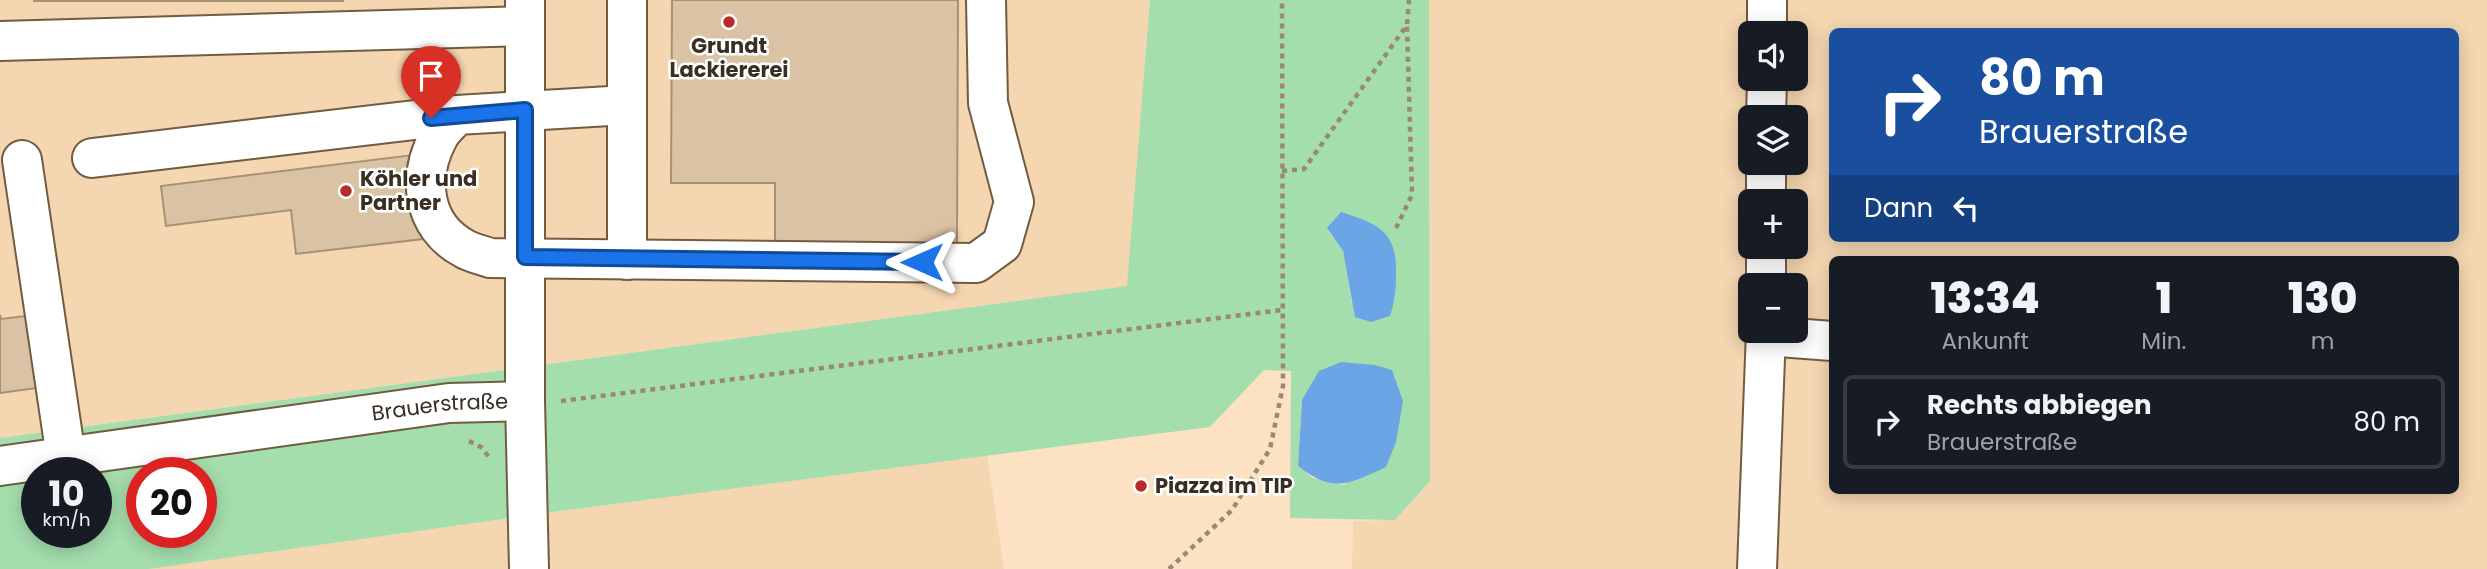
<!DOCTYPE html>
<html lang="de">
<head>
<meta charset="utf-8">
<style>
	body { margin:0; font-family:Poppins,sans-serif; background:#242831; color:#f1f3f6; height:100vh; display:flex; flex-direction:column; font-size:26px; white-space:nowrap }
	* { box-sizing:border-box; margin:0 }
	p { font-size:23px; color:#9ea1a6 }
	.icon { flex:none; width:38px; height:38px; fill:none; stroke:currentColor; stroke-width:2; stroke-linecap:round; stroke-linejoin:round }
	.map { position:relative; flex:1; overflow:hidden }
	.panel { position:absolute; left:1829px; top:256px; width:630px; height:238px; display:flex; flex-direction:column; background:#171b24; border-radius:10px; box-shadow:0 4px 18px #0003 }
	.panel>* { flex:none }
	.banner { position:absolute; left:1829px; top:28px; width:630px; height:214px; border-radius:10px; box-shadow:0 4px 18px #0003; background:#1a4fa0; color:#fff; overflow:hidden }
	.controls { position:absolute; left:1738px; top:21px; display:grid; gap:14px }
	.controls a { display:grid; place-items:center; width:70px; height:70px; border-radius:10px; background:#171b24; box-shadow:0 4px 18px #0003; font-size:35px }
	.speed { position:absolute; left:21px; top:457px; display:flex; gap:14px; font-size:35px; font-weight:700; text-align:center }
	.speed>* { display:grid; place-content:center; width:91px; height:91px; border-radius:50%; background:#171b24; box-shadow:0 4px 18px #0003; line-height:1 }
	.speed small { font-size:18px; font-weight:400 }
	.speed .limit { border:10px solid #d22; background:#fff; color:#111 }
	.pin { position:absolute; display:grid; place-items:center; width:60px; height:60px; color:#fff; margin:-72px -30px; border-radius:50% 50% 50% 0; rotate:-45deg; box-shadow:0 0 7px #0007 }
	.pin .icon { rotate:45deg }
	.me { position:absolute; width:77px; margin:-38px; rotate:270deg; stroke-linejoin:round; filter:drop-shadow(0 0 5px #0008) }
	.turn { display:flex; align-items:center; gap:24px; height:147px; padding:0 35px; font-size:32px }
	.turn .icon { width:91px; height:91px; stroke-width:2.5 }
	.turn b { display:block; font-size:49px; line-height:60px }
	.then { display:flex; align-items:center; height:66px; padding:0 35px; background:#0003; gap:14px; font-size:26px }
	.eta { display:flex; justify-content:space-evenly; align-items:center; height:119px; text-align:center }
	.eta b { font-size:42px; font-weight:800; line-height:49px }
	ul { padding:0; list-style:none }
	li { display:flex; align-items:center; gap:21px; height:94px; margin:0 14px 10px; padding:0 21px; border:4px solid #363941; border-radius:10px }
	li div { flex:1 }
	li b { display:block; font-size:26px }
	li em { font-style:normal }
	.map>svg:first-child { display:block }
	.built { fill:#f4d6b0; fill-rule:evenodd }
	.green { fill:#a4dead; fill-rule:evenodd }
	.water { fill:#6ba5e6 }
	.building { fill:#dac3a4; stroke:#a79173; stroke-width:2 }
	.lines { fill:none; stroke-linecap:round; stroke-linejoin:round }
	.minor-casing { stroke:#725c41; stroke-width:42 }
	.path { stroke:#9a8873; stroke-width:4.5; stroke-dasharray:5 5; stroke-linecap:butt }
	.minor { stroke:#fff; stroke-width:38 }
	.route-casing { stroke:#114b97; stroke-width:18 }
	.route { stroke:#1a73e8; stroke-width:12 }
	.poi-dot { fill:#b92a2a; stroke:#fff; stroke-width:2.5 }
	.labels { text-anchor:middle; stroke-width:5; stroke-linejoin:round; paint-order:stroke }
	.poi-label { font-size:21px; font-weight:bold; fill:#382e22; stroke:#fff; text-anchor:start }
	.street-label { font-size:21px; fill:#382e22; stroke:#fff }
</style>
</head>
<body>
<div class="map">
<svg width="2487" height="569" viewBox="0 0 2487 569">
	<rect width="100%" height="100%" fill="#fce2c3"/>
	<path class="built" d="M0 0H1150L1128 286 0 438Z
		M1429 0H2487V569H1352L1353 521 1395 520 1430 481ZM1832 32H2455V238H1832ZM1750 33H1796V79H1750ZM1750 117H1796V163H1750ZM1750 201H1796V247H1750ZM1832 259H2455V490H1832ZM1750 285H1796V331H1750Z
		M987 455 1004 569H149L552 512Z"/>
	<path class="green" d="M1150 0H1429L1430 481 1395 520 1290 518 1291 371 1264 370 1210 427 552 512 149 569H0V438L1127 286ZM1327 229 1396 298 1352 302 1343 251ZM1302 400 1346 485 1313 478 1298 466ZM37 472H96V532H37ZM142 472H201V532H142Z"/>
	<path class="water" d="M1341 212C1378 224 1397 231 1396 273 1396 289 1395 301 1390 316L1371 322 1355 317 1343 251 1327 228Z
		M1341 362 1375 365 1392 370 1403 401 1396 442 1386 467C1349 484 1333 494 1298 466L1302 400 1319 371Z"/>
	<path class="building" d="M34 0H343V1H34Z
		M672 0H958L957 245 775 244V183H671Z
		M413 155 423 239 296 254 291 210 166 226 161 186Z
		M0 315 1 319 34 315 44 387 0 393Z"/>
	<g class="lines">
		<defs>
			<g id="minor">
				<path d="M525 0V401L529 569"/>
				<path d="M1767 33V0"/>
				<path d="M0 41 525 26"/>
				<path d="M627 105 457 115C451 122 443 128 439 136 417 176 421 226 465 249 472 253 482 255 490 258L976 263 1002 244 1014 202 988 103 986 0"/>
				<path d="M1766 117 1767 79"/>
				<path d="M92 158 457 115"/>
				<path d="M22 160 66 457"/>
				<path d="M1766 201V163"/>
				<path d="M627 260V0"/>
				<path d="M1766 285V247"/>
				<path d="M1766 336 1832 341"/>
				<path id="s1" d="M0 466 449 403 525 401"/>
				<path d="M1757 569 1766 331"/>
			</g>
		</defs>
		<use href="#minor" class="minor-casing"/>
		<path class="path" d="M1282 171 1304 169 1407 25 1409 0
			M1396 228 1412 195 1407 26
			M561 401 1282 310
			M469 441 481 447 489 457
			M1169 569 1232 510 1270 449 1283 386 1282 0"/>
		<use href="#minor" class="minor"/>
	</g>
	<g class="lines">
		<defs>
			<path id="route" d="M431 118 525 110V257L922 262"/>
		</defs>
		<use href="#route" class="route-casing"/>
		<use href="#route" class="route"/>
	</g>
	<g class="poi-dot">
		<circle cx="729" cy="22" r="7"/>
		<circle cx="346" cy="191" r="7"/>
		<circle cx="1141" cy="486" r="7"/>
	</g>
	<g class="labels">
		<g class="poi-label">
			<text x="729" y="53" text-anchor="middle">Grundt<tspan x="729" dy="24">Lackiererei</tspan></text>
			<text x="360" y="186">Köhler und<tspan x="360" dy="24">Partner</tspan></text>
			<text x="1155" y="493">Piazza im TIP</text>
		</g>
		<g class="street-label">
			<text dy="7" stroke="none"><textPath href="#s1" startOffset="444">Brauerstraße</textPath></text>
		</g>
	</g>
</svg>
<div class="controls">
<a><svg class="icon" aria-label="sound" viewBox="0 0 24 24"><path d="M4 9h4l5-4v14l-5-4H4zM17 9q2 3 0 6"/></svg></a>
<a><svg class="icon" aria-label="layers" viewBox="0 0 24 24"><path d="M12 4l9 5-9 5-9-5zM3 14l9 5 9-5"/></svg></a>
<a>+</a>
<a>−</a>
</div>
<div class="speed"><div>10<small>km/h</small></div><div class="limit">20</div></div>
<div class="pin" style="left:431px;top:118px;background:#d93025"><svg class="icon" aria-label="arrive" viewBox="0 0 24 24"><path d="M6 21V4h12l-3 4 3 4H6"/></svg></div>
<svg class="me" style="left:922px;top:262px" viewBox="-20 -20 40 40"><path d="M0-17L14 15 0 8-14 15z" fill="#1a73e8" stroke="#fff" stroke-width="4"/></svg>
<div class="banner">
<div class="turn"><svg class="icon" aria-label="right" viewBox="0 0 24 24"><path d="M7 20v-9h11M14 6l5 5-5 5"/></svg><div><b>80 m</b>Brauerstraße</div></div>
<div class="then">Dann<svg class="icon" aria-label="left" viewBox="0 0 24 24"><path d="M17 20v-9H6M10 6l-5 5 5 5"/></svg></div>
</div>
<section class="panel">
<div class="eta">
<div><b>13:34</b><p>Ankunft</p></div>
<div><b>1</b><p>Min.</p></div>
<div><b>130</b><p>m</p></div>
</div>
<ul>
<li><svg class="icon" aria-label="right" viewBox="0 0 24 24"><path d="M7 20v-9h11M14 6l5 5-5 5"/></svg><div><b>Rechts abbiegen</b><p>Brauerstraße</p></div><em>80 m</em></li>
</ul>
</section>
</div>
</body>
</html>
